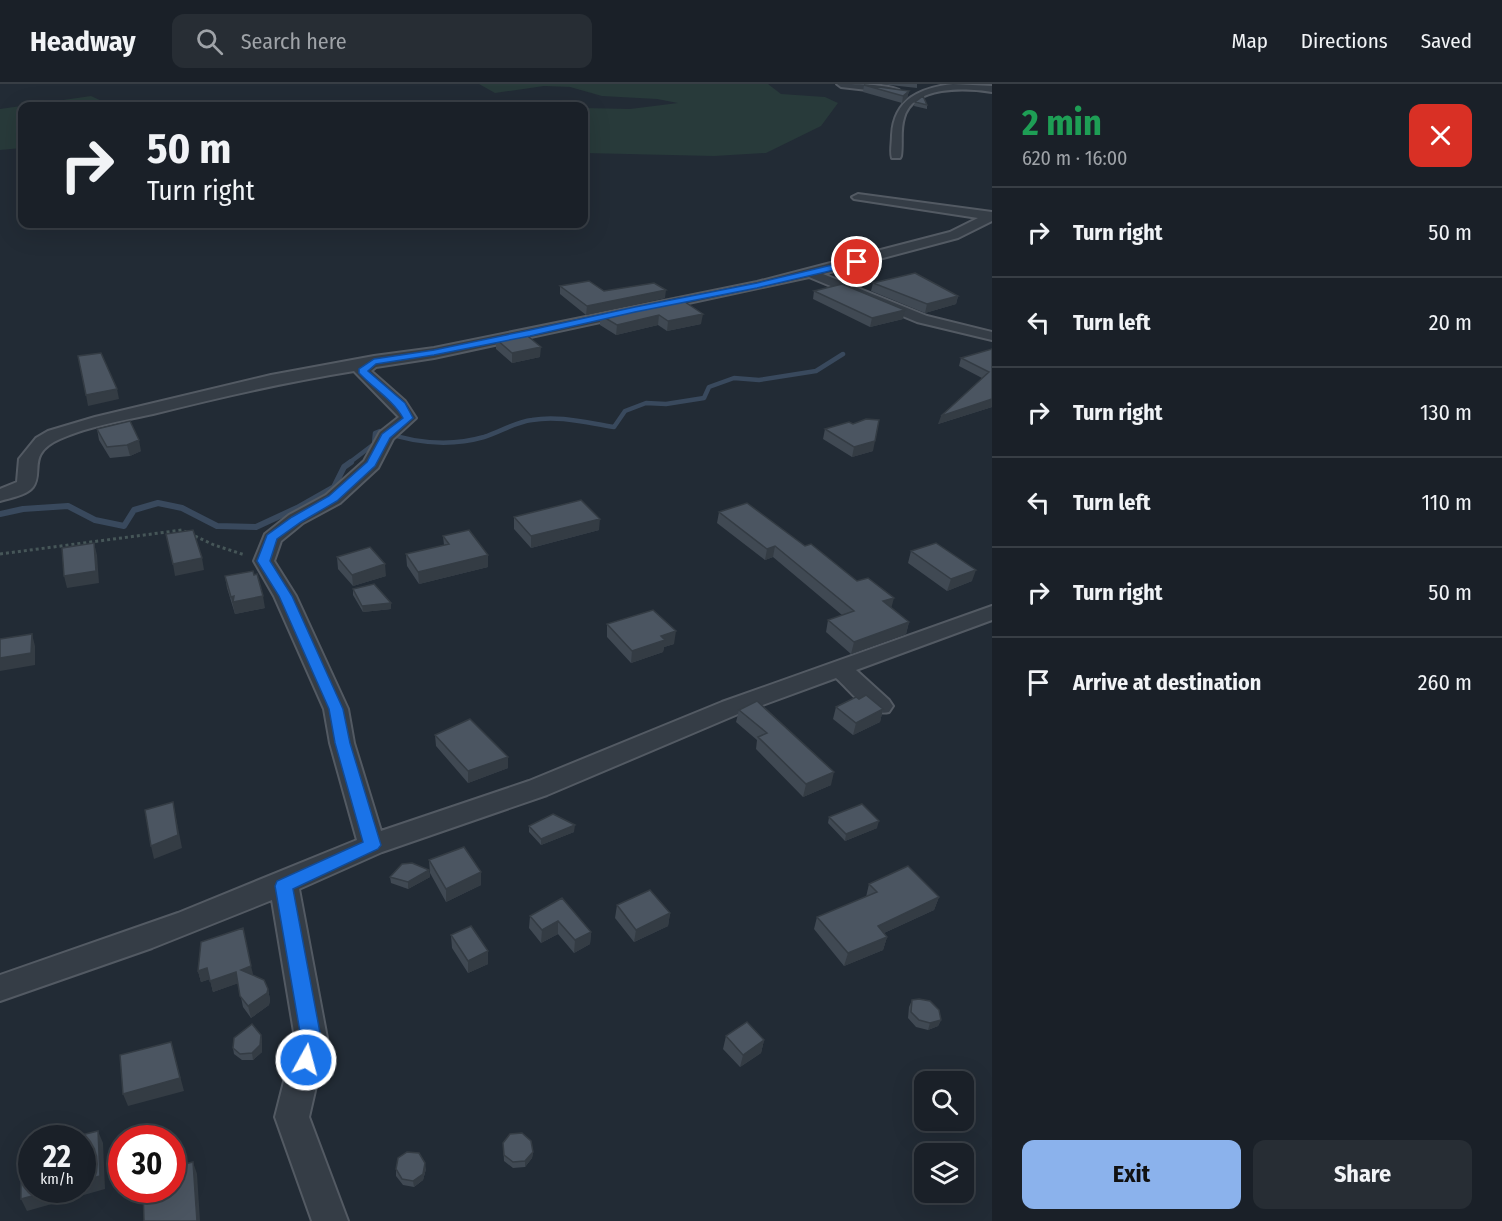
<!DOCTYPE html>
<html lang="en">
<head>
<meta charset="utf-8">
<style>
	body { margin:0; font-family:"Fira Sans Condensed",sans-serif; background:#272d34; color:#f1f3f6; height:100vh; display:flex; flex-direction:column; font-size:22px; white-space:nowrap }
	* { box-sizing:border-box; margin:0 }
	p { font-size:20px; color:#9fa3a8 }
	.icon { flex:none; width:33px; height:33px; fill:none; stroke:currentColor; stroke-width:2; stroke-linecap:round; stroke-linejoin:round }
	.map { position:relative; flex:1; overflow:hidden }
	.panel { display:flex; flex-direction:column; background:#1a2028; width:510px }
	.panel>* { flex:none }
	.hud { position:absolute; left:18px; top:18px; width:570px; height:126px; border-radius:12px; box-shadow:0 6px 24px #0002,0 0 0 2px #383e45; background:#1a2028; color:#f1f3f6; overflow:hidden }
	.tools { position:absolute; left:914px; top:987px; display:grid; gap:12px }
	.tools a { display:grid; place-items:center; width:60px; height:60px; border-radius:12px; background:#1a2028; box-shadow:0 6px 24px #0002,0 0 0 2px #383e45; font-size:30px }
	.speed { position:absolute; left:18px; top:1041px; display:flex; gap:12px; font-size:30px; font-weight:700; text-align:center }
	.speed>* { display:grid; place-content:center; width:78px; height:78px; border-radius:50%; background:#1a2028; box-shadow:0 6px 24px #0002,0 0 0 2px #383e45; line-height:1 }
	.speed small { font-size:15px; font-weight:400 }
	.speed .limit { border:9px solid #d22; background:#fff; color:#111 }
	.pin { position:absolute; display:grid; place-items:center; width:51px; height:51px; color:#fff; margin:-26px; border:3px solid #fff; border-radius:50%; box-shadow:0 2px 6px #0007 }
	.me { position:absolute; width:66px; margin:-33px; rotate:7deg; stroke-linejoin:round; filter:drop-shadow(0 0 4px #0008) }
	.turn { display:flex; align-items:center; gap:21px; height:126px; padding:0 30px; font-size:27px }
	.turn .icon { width:78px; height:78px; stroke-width:2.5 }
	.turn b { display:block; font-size:42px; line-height:51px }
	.round { display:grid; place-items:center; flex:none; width:63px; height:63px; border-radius:12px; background:#272d34 }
	.headline { display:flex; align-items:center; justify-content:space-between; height:102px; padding:0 30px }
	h1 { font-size:36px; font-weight:700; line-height:45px; color:#1e9e55 }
	.cta { display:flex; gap:12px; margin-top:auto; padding:12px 30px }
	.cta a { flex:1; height:69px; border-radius:12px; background:#8bb2ec; color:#111; font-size:24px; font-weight:700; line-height:69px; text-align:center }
	.cta a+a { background:#272d34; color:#f1f3f6 }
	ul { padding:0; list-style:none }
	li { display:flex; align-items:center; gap:18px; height:90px; padding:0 30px; border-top:2px solid #383e45 }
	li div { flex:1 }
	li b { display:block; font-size:22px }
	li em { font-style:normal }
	header { display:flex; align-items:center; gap:36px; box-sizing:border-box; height:84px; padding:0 30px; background:#1a2028; border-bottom:2px solid #383e45 }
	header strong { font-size:28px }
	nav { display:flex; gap:33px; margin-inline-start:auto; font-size:21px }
	.search { width:420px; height:54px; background:#272d34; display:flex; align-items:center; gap:15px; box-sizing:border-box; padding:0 21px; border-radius:12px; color:#9fa3a8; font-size:22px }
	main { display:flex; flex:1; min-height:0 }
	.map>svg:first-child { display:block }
	.green { fill:#283a3a }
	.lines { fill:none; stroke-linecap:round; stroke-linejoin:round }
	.stream-far1 { stroke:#39495d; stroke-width:4.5 }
	.stream { stroke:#39495d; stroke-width:6 }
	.street-casing { stroke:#535a63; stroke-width:4 }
	.path { stroke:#465658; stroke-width:3; stroke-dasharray:3 3; stroke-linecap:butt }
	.street { fill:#353d46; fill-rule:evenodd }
	.wall { fill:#404953 }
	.shaded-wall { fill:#343c44 }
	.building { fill:#4b5561; stroke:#343c44; stroke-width:1.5 }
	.route { fill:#1a73e8; stroke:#114b97; stroke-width:1.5 }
</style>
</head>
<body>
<header>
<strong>Headway</strong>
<div class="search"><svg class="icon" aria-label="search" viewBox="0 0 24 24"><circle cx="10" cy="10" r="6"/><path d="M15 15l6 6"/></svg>Search here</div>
<nav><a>Map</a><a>Directions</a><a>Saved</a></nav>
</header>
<main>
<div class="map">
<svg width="992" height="1137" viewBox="0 0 992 1137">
	<rect width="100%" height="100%" fill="#222b35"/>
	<path class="green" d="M479 0H768L781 10 825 13 838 19 821 42 766 69 714 72 584 69V24L630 25 678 19 657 15 602 12 570 3 544 2 495 9Z
		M91 12 106 19 103 22H22V64L0 66V25Z"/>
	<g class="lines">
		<path class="stream-far1" d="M349 379 374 360 375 349 380 347C414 359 449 363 484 353 500 348 515 338 532 336 559 331 587 339 614 343L625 327 646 319 666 320 704 314 709 303 734 294 759 296 816 287 843 270"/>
		<path class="stream" d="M0 430 23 425 68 422 95 436 124 442 134 426 158 419 182 424 217 442 256 443 297 424 334 403 344 383 351 378"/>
		<defs>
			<path id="street" d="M837 0C852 0 886 0 899 6L894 9 841 3Z
				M953 0 992 2V8C966 4 913 1 904 34 900 46 903 60 901 72L900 74H892C890 68 892 59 892 51 894 15 920 4 953 0Z
				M858 110 992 128V137L958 154 823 190 927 232 992 248V256L917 238 809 193 434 274 376 283 371 287 405 317 416 334 393 355 378 384 340 419 303 439 281 457 274 477 296 512 348 625 354 659 381 747 529 697 722 618 992 522V536L856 586 889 616 893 622 889 628C868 633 851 607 836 594L738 630 547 711 382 768 299 805 327 954 309 1033 348 1137H312L275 1033 295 954 272 816 152 864 0 917V891L178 829 357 756 330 659 324 625 274 512 254 477 265 450 289 431 326 411 364 377 380 348 399 333 354 287C286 298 220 313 153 330 122 337 89 342 60 355 26 370 44 388 33 403 27 411 10 414 0 417V405L17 398 19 375 36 354 48 347 95 333 271 291 374 272 434 264 757 198 950 148 978 134 854 115 852 113Z"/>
		</defs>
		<use href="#street" class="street-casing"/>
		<path class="path" d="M0 470 182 446 214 461 245 471"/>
		<use href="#street" class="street"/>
	</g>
	<path class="wall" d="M881 0H917V4Z
		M864 1 909 7 907 14 902 19 863 8Z
		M915 18 927 21V25L914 22Z
		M873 199 958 212 956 220 925 229 871 207Z
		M560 202 604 207 665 214 586 231 560 210Z
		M814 207 903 235 870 243 813 215Z
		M679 214 701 240 667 247 658 241 616 251 600 241V231Z
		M496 255 540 273 512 279 496 265Z
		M992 265V323L938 340 982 294 959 282 961 274Z
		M97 345 141 367 130 372 110 374 99 356Z
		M825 345 873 367 852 373 823 355Z
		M719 428 805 462 891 524 909 538 906 550 851 570 826 548 828 536 842 531 773 473 765 476 717 439Z
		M514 433 599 446 531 464 514 445Z
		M443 452 488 471V483L419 500 407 482 406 470 444 461Z
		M911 467 972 497 947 507 908 479Z
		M337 473 386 492 353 502 338 485Z
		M225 492 265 524 235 530 227 504Z
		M353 505 391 525 363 528 353 511Z
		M607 540 674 560 664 563 663 568 631 579 607 553Z
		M859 615 883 625 880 638 853 651 833 635 836 623Z
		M739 626 831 701 803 713 756 665 757 656 736 638Z
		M435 651 508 684 468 699 436 662Z
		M829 733 877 744 845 757 828 739Z
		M529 742 574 748 541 761 529 748Z
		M429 776 481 788V801L446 818 430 789Z
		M429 786 430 793 408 805 391 799 390 793Z
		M869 800 939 813 934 826 884 849 887 853 883 866 844 882 814 845 817 833 866 813Z
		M562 814 591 848 590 860 574 869 558 850 541 859 529 844 530 832Z
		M617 821 670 829 668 842 634 858 615 834Z
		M451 851 488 880 468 889 452 864Z
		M198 887 253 891 268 905 270 916 269 921 251 934 243 923 238 899 213 908 210 895 201 898Z
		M912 916 941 936 938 942 928 946 916 943 908 934 909 923Z
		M261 951 262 958V968L253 976H242L234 970 233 964Z
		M726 952 764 956 761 969 740 983 723 965Z
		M503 1059 533 1068 532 1074 525 1083 513 1084 504 1077Z
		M396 1085H426L423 1096 414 1103 403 1101 396 1092Z"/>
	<path class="shaded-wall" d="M909 7 907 14 902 19 903 12Z
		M666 206 665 214 586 231 587 222Z
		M958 212 956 220 925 229 927 220Z
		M905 226 903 235 870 243 872 234Z
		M703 230 701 240 667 247 668 237Z
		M659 231 658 241 616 251 617 241Z
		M541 263 540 273 512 279V269Z
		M117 305 119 315 88 322 86 311Z
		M992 315V323L938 340 941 332Z
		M139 356 141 367 130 372 127 361Z
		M875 357 873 367 852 373 854 363Z
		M600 435 599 446 531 464V452Z
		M94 459 97 471 99 499 67 504 64 492Z
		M775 462 773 473 765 476 767 465Z
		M488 471V483L419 500 418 488Z
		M202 474 204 486 175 492 173 480Z
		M385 480 386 492 353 502 352 491Z
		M976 486 972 497 947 507 951 495Z
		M263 512 265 524 235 530 231 513Z
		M894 514 891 525 883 517Z
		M391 519V525L363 528 362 522Z
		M909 538 906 550 851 570 854 558Z
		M676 547 674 560 664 563 663 568 631 579 632 567 661 552Z
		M32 550 35 562V581L0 587V574Z
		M883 625 880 638 853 651 856 639Z
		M508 673V684L468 699V687Z
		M834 688 831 701 803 713 806 700Z
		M173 718 182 764 154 775 151 762Z
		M879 737 877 744 845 757 846 750Z
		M575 741 574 748 541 761V755Z
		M429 786 430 793 408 805V798Z
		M481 788V801L446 818V805Z
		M939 813 934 826 873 854 878 842Z
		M670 829 668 842 634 858 636 846Z
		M558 837V850L541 859 542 846Z
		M591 848 590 860 574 869 575 856Z
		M887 853 883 866 844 882 848 869Z
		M488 867V880L468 889V877Z
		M251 882 254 894 241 886Z
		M207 884 210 895 201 898 198 887Z
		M236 888 239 899 213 908 210 897Z
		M268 905 270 916 269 921 251 934 248 922Z
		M941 936 938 942 928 946 930 939Z
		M261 951 262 958V968L253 976 252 969Z
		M764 956 761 969 740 983 743 971Z
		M171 958 184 1007 128 1022 123 1010Z
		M98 1047 103 1059 105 1105 27 1127 21 1115 54 1106H82V1097Z
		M533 1068 532 1074 525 1083V1077Z
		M193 1078 197 1090 200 1137H197Z
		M425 1079 426 1085 423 1096 414 1103 413 1097Z"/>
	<path class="building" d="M864 1 909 7 903 12Z
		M923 12 927 21 915 18Z
		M915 189 958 212 927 220 873 199Z
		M589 197 604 207 654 199 666 206 587 222 560 202Z
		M842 200 905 226 872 234 814 207Z
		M679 214 703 230 668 237 659 231 617 241 600 231Z
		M524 249 541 263 512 269 496 255Z
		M992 265V315L941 332 989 288 961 274Z
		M101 269 117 305 86 311 78 272Z
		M866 335 879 336 875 357 854 363 825 345 849 338 853 340Z
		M130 337 139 356 127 361 107 363 97 345Z
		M581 416 600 435 531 452 514 433Z
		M747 419 805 462 811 460 857 497 868 494 894 514 883 517 909 538 854 558 828 536 854 527 775 462 767 465 719 428Z
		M193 446 202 474 173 480 166 450Z
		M469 446 488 471 418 488 406 470 449 460 443 452Z
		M94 459 96 487 64 492 62 464Z
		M936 459 976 486 951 495 911 467Z
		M370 463 385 480 352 491 337 473Z
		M253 487 254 491 257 490 263 512 233 518 234 512 231 513 225 492Z
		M374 500 391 519 362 522 353 505Z
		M653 526 676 547 661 552 665 556 632 567 607 540Z
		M32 550 31 569 0 574V555Z
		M866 611 883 625 856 639 836 623 856 613 859 615Z
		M757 617 834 688 806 700 758 653 767 649 739 626Z
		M470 635 508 673 468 687 435 651Z
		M173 718 178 751 151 762 145 726Z
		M862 720 879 737 846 750 829 733Z
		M553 730 575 741 541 755 529 742Z
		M464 763 481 788 446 805 429 776Z
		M412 779 429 786 408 798 390 793 402 780Z
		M908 782 939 813 878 842 887 853 848 869 817 833 877 808 869 800Z
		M650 806 670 829 636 846 617 821Z
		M562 814 591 848 575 856 558 837 542 846 530 832Z
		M471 842 488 867 468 877 451 851Z
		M243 844 251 882 241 886 264 896 268 905 267 909 248 922 240 912 236 888 210 897 207 884 198 887 201 858Z
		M919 915 930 917 939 926 941 936 930 939 919 936 911 928 912 916Z
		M747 938 764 956 743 971 726 952Z
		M252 940 261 951 260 961 252 969 240 970 233 964 234 954Z
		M171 958 180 994 123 1010 120 971Z
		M98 1047 100 1092 82 1097V1054H69Z
		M522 1049 531 1057 533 1068 525 1077 513 1078 504 1071 503 1059 510 1050Z
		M32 1065V1106H54L21 1115V1068Z
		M407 1068 419 1069 425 1079 423 1090 413 1097 402 1095 396 1085 398 1074Z
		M193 1078 197 1137H144L143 1106H172V1083Z"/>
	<path class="route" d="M857 175 860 176V180L757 204 635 228 530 252 434 271 376 280 368 287 405 319 413 334 390 354 375 382 337 417 301 438 277 455 270 477 292 512 343 625 350 659 381 761 378 765 293 805 321 954 313 982 306 985 299 982 297 976 301 954 275 802 277 797 363 758 335 659 329 625 279 512 257 477 267 451 292 433 329 412 367 378 382 350 403 334C393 316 373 304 359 289V285L374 275 434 266 530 246 635 223 757 199Z"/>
</svg>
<div class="tools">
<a><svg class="icon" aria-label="search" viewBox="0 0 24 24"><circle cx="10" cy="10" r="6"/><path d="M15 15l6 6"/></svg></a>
<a><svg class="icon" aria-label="layers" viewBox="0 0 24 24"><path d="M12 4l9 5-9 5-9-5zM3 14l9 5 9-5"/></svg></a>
</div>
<div class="speed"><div>22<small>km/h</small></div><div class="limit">30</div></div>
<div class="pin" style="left:857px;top:178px;background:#d93025"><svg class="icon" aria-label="arrive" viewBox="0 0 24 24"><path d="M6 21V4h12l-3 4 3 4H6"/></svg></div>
<svg class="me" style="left:306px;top:976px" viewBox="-20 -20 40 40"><circle r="17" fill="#1a73e8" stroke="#fff" stroke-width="3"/><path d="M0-11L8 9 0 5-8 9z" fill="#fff"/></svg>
<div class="hud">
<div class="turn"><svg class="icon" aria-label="right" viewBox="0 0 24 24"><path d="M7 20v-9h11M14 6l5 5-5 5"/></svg><div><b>50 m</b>Turn right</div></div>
</div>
</div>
<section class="panel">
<div class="headline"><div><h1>2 min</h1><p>620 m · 16:00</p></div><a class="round" style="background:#d93025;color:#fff"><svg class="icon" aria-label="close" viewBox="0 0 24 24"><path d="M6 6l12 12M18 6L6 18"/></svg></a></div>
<ul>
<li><svg class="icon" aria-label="right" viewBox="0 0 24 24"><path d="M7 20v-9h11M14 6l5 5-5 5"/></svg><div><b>Turn right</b></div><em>50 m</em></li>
<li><svg class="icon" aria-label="left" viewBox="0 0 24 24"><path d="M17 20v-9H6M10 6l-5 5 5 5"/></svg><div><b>Turn left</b></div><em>20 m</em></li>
<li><svg class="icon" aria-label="right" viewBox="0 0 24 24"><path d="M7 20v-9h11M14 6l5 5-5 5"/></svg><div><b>Turn right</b></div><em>130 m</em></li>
<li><svg class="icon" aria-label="left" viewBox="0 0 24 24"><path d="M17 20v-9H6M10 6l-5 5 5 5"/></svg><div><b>Turn left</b></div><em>110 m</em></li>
<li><svg class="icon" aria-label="right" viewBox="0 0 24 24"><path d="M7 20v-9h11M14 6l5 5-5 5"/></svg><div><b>Turn right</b></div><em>50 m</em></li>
<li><svg class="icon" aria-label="arrive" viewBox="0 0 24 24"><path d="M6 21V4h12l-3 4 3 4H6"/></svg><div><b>Arrive at destination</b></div><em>260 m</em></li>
</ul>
<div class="cta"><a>Exit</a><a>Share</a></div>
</section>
</main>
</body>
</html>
